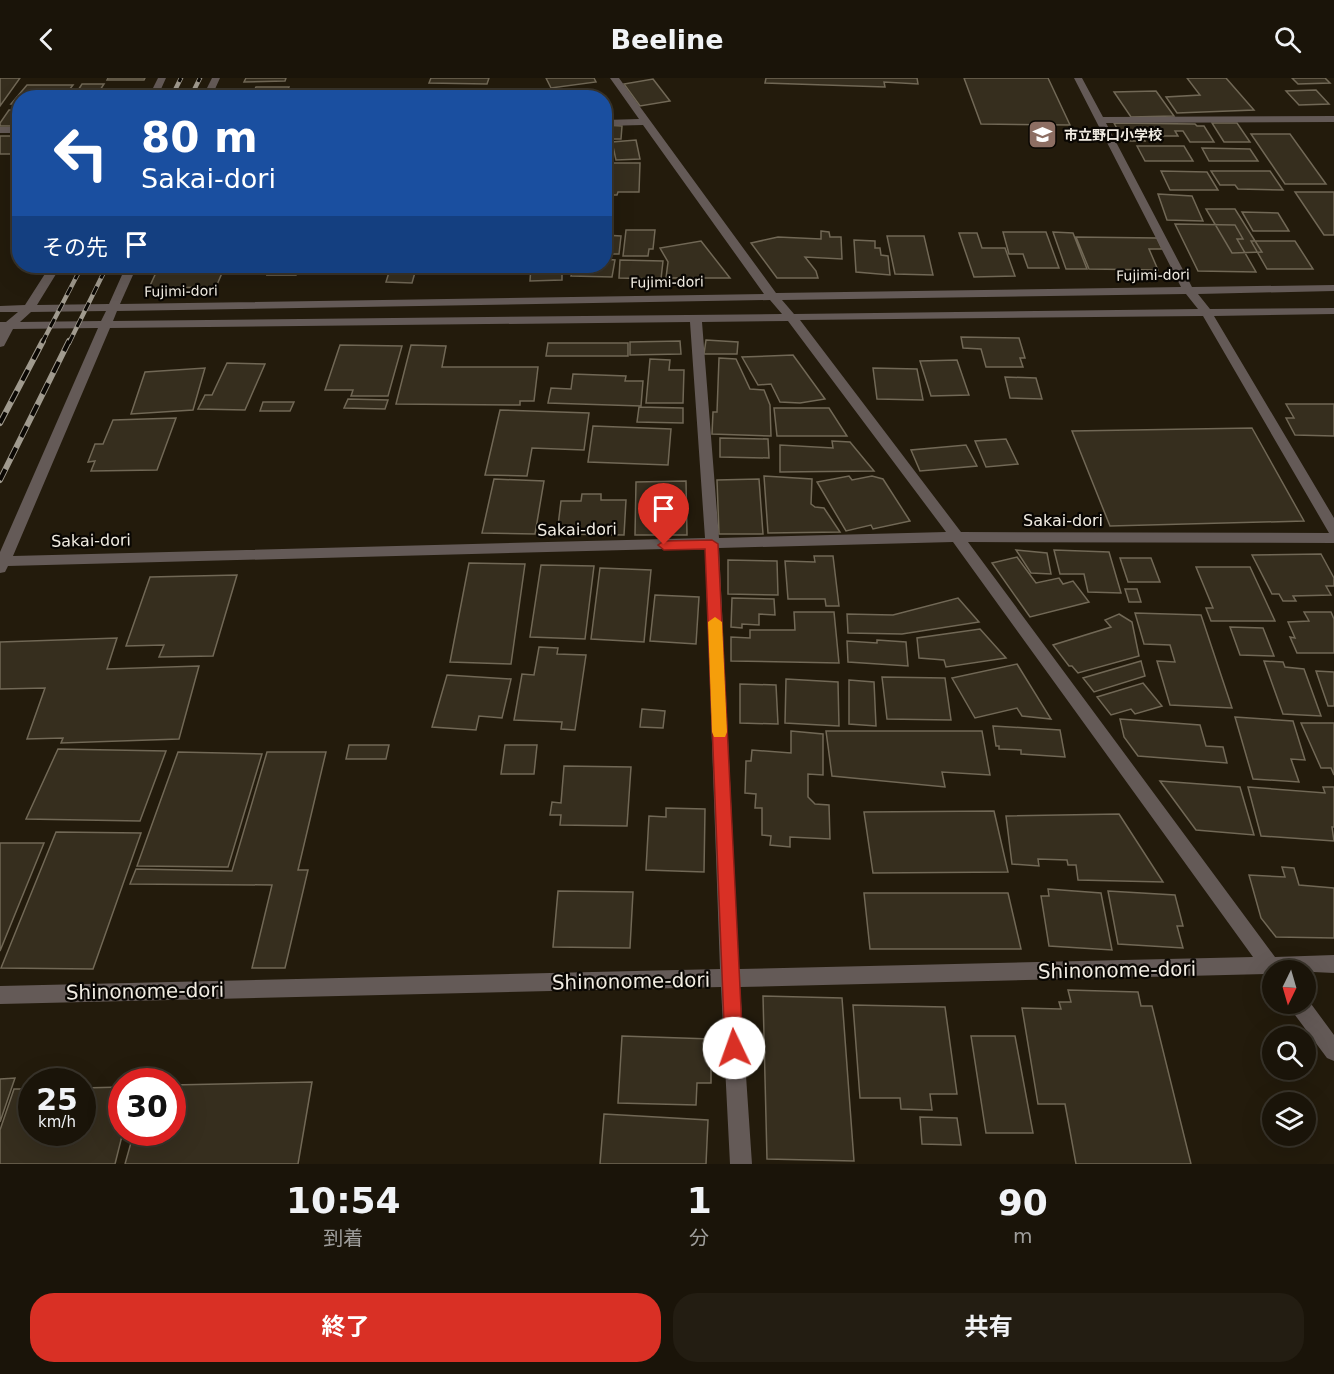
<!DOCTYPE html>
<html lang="ja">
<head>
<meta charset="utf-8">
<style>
	body { margin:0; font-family:"DejaVu Sans","Noto Sans JP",sans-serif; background:#231d12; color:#f1f3f6; height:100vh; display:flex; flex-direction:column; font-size:22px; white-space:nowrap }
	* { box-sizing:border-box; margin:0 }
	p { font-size:20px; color:#9f9e9c }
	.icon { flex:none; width:33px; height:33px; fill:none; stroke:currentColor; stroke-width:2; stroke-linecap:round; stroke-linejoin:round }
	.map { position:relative; height:1086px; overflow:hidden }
	.panel { display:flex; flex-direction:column; background:#1a1409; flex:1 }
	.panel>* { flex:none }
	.hud { position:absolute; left:12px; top:12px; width:600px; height:183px; border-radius:24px; box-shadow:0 6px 24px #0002,0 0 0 2px #38332a; background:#1a4fa0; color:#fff; overflow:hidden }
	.needle { width:39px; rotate:185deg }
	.buttons { position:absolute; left:1262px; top:882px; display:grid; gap:12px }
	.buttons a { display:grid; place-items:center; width:54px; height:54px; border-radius:50%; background:#1a1409; box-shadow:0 6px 24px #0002,0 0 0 2px #38332a; font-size:30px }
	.speed { position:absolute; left:18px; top:990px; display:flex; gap:12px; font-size:30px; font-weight:700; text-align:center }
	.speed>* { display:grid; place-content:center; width:78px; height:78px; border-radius:50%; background:#1a1409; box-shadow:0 6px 24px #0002,0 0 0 2px #38332a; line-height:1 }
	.speed small { font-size:15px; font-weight:400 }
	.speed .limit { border:9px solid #d22; background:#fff; color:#111 }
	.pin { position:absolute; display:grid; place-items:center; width:51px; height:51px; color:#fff; margin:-62px -26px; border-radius:50% 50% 50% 0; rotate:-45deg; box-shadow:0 0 6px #0007 }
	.pin .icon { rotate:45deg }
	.me { position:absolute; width:66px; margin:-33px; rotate:357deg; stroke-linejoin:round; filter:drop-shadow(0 0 4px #0008) }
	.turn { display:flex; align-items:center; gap:21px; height:126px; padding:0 30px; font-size:27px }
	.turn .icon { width:78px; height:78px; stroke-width:2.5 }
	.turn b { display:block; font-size:42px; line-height:51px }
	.then { display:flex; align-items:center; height:57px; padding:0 30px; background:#0003; gap:12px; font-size:22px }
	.eta { display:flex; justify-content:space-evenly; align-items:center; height:102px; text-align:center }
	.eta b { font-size:36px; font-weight:700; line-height:42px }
	.cta { display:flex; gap:12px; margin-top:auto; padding:12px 30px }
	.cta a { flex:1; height:69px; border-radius:24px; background:#d93025; color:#fff; font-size:24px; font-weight:700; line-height:69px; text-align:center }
	.cta a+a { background:#231d12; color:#f1f3f6 }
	header { display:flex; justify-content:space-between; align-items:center; height:78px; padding:0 30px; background:#1a1409; font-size:27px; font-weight:700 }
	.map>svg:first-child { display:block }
	.building { fill:#362e1e; stroke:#716856; stroke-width:1.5 }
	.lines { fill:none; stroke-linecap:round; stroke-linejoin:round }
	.minor { fill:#645a57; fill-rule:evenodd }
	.rail-far1-casing { stroke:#a09a8e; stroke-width:4.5 }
	.rail-casing { stroke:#a09a8e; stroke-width:6 }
	.rail-far1 { stroke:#0a0703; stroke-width:3; stroke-dasharray:9; stroke-linecap:butt }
	.rail { stroke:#0a0703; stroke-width:4; stroke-dasharray:12; stroke-linecap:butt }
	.route { fill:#d93025; stroke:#8d1f18; stroke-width:1.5 }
	.slow { fill:#f59e0b }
	.labels { text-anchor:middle; stroke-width:4.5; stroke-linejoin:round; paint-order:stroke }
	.far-poi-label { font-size:14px; font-weight:bold; fill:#f1ece2; stroke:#0a0703; text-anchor:start }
	.far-street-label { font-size:14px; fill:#f1ece2; stroke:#0a0703 }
	.street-label { font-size:16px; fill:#f1ece2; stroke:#0a0703 }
	.near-street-label { font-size:20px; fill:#f1ece2; stroke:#0a0703 }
</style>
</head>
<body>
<header><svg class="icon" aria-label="back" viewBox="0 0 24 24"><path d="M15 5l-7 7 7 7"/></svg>Beeline<svg class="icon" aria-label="search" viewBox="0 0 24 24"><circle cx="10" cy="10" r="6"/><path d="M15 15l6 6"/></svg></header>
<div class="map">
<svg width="1334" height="1086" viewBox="0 0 1334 1086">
	<rect width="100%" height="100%" fill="#231b0c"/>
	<path class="building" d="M0 0H20L0 28Z
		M108 0H145L144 2H107Z
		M246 0H286L285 3 244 4Z
		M431 0H489L487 6 429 5Z
		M546 0H594L596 4 551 10Z
		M766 0H917L918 6 884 4 885 9 765 5Z
		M964 0H1048L1070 47 981 46Z
		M1187 0H1226L1254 32 1177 35 1166 19 1200 17Z
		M1292 0H1325L1330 5 1298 6Z
		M653 1 670 23 640 28 624 6Z
		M82 6H104L95 20H73Z
		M27 7H73L63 20H20V26H11Z
		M256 9H289L284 20H250Z
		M1316 12 1329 26 1299 27 1286 13Z
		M1156 13 1174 38 1131 39 1114 14Z
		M9 32H20V48H0V45Z
		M1114 45 1195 46 1197 48H1204L1214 64H1190L1183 53H1175L1178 58H1142L1145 63H1124Z
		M1212 45H1237L1250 64H1224Z
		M604 47 622 48 621 61H604Z
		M1251 56H1290L1326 106H1285Z
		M0 58H20V76H0Z
		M636 62 640 81 616 82 612 64Z
		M604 64H610V82H604Z
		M1137 68H1184L1193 83H1145Z
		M1202 70 1250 71 1258 83H1209Z
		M604 85H640L639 114H618L617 117H604Z
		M1161 93 1207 94 1218 112H1170Z
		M1211 93H1270L1283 112 1238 111 1235 107H1220Z
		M1295 114H1334V157H1324Z
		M1158 116 1192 118 1203 143 1167 142Z
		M1206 131H1235L1262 174 1232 175Z
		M1242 134 1278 135 1289 153H1253Z
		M1175 146 1235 147 1243 161H1237L1256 194 1198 193Z
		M626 152H655L653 171H649L648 178H623Z
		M821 153 829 154 830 159H841L842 181 805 179 816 193 818 200H777L751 165 778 159 821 161Z
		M1003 154H1046L1059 190H1028L1023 176H1009Z
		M1053 154 1073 155 1087 191H1066Z
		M959 155H977L982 170H1005L1015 198 974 199Z
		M604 157 621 158 619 176H604Z
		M887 158H924L933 197 895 196Z
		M1076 159 1157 160 1162 171H1149L1158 192 1089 191Z
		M854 162 875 163V170H880L881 177 888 178 890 197 856 194Z
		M701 163 730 200H666L668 184 660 170Z
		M1251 163H1295L1313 191H1267Z
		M604 181 615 182 612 199 571 198 573 189 569 188H604Z
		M620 182 663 183 661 201 619 200Z
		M159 188H225L216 209 149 210Z
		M242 188H268L265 195 239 196Z
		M270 188H299L296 197H267Z
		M350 188H386V189L350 190Z
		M458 188H515V190L504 194H466Z
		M531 188H562V202L530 203Z
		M390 191H416L412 205 386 204Z
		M961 259 1019 260 1025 280H1020L1023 289H986L981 271 963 270Z
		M706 262 738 264 737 276H704Z
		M680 263 681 276 630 277V264Z
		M548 265H628V278H546Z
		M340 267 402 268 388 318H351L353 312H325Z
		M411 267 446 268 442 289H538L534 323H520V327L396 326Z
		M793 277 825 321 800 325 780 324 771 306 758 307 742 279Z
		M719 280 736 281 750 311 764 312 770 327 771 358 712 356 713 334H717Z
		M650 281 670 282 669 292H684L683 325H646Z
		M957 282 969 317 931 318 920 283Z
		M227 285 265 286 245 332 198 331 205 317H212Z
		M205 290 193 332 131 336 145 294Z
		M873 290 917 291 923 322 877 321Z
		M573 296 626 298 625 303H643L641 328 548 325 551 310 571 311Z
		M1005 299 1036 300 1042 321 1010 320Z
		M348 321 388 322 385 331 344 330Z
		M263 324H294L290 333H260Z
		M1286 326H1334V358L1295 357 1286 340H1294Z
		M639 329 683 330V345L637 344Z
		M774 330H829L847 358H777Z
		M500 332 589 335 584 372 532 370 527 398 485 397Z
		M176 340 157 392 91 393 95 383 88 384 95 366H103L113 342Z
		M593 348 671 351 668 387 588 384Z
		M1252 350 1304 443 1110 448 1072 353Z
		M720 360 768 361 769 380 720 379Z
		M1006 361 1018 386 986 389 975 363Z
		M832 363 850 364 874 393 780 394V367L833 370Z
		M966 367 977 388 920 393 911 372Z
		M764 398 812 401 811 426 815 429 824 430 840 454 768 455Z
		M849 398 852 402 872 398 883 401 910 443 873 451 871 447 846 453 817 404Z
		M494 401 544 403 535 456 482 455Z
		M759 401 763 456H719L717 402Z
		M686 403 687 457H635L636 404Z
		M582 416H601V422H626L624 457 557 456 561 423H581Z
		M1016 472 1047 475 1051 496 1031 495Z
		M1054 472 1109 474 1121 515 1088 514 1084 496H1060Z
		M1321 476 1334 500V508H1326L1331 517 1293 518 1296 523H1283L1279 516H1272L1252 477Z
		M814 478H833L839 528H826L825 521H788L785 483 815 484Z
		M1017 479 1036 505 1059 500 1063 506 1073 503 1089 524 1030 539 992 485Z
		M1120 480H1151L1160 504H1128Z
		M728 482 777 483 778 517 728 516Z
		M469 485 525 486 511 586 450 584Z
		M541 487 594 488 585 561 530 559Z
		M1196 489H1250L1275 543H1211L1206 530H1213Z
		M600 490 651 492 644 564 591 561Z
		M237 497 213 578 159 579 164 567 126 568 150 499Z
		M1125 511H1137L1141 524H1129Z
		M655 517 699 519 696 566 650 563Z
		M732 520 774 521 775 537 759 536V547L742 546V550L731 549Z
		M958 520 979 544 902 556 848 555 847 536 893 537Z
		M794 534H834L839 585 731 583V559L750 560V552H795Z
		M1304 534H1331L1334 541V575H1297L1290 559 1295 560 1288 544 1309 543Z
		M1135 535 1201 537 1232 630 1170 627 1157 583 1175 584 1170 567 1144 566Z
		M1119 536 1132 544 1139 578 1078 595 1072 588H1069L1053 567 1111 549 1105 542Z
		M1230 549 1263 550 1274 578 1240 577Z
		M980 551 1006 580 946 589 944 582 919 580 917 560Z
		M117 560 107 591 199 588 179 661 61 665 63 660 27 661 45 610 0 611V564Z
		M877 562 906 564 908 588 848 584 847 563 877 565Z
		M539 569 558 570 557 576 586 577 575 652 561 651 562 644 514 642 522 596 534 597Z
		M1141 583 1145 598 1094 614 1083 600Z
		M1264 583 1283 584 1285 589 1304 591 1321 638 1283 636Z
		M1017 586 1051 641 1022 638 1017 630 975 640 952 600Z
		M1316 593 1334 594V628H1328Z
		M447 597 511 601 502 640 479 638 476 652 432 649Z
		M882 599 945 600 951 642 887 641Z
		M786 601 838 604 839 648 785 645Z
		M849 602 874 604 876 648 849 646Z
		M1143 605 1162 628 1135 636 1131 631 1111 637 1097 619Z
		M740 606 776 607 778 646 740 645Z
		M642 631 665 633 663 650 640 649Z
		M1235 639 1293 643 1305 682 1291 681 1299 704 1253 701Z
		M1120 641 1200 647 1206 668 1223 669 1227 685 1138 678 1124 659Z
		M1301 645H1334V697L1331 690H1321Z
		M993 648 1060 652 1065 679 1021 676V672L999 671V668H996Z
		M791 653 823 656V697L808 696V719L815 726 829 727 830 761 790 759V769L770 767 771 758 762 757V730H755L756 716 745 715 746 683H751L752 672 791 675Z
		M826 653H982L990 697 942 694 945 709 832 698Z
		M349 667H389L386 681H346Z
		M505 667H537L534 696H501Z
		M58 671 166 673 140 743 26 741Z
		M178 674 262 676 228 789 137 788Z
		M267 674H326L298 792H308L285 890H252L272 807 130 806 136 791 232 793Z
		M564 688 631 689 627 748 560 747 561 737H550L552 724 561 725Z
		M1160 703 1240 709 1254 757 1196 752Z
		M1248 709 1325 715 1323 709H1334V749H1332L1334 763 1261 758Z
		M666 730 705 731 704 794 646 792 649 738 666 739Z
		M994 733 1008 794 873 795 864 734Z
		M1119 736 1163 804 1078 802 1076 787H1068L1067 782 1038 781 1039 788 1012 786 1006 738Z
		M56 754 141 755 93 891 1 890Z
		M0 765H44L0 873Z
		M1282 789 1294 790 1299 807 1334 810V860L1276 859 1261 840 1249 797 1285 799Z
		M1048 811 1101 815 1112 872 1049 868 1041 818H1049Z
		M558 813 633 814 630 870 553 869Z
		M1108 813 1175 817 1183 848H1177L1183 870 1118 866Z
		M864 815H1008L1021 871H870Z
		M1068 912 1138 914 1141 928H1152L1191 1086H1076L1065 1026H1038L1022 930 1061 931 1059 924H1071Z
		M763 918 842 920 854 1083 767 1081Z
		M853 927 945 929 957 1016H930L932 1032 901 1031 900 1020H860Z
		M622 958 711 961V1005H697L696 1027 618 1025Z
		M971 958H1015L1033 1055H986Z
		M15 1000 0 1044V1001Z
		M312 1004 298 1086H125L134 1054H172V1007Z
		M122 1009 123 1054 115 1086H0V1052L14 1011H32V1054H82V1010Z
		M604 1036 708 1042 706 1086H600Z
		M920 1039 957 1040 961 1067 922 1066Z"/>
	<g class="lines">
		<path class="minor" d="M158 0H166L157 20H148Z
			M212 0H220L211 20H202Z
			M610 0H619L776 215 1181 209 1074 0H1082L1103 39 1334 38V44L1106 45 1192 209 1334 207V213L1198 216 1210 231 1334 230V236L1214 238 1334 440V465L968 464 1275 879 1334 877V895L1272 892V900L1266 896 740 909 752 1086H730L721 909 0 926V908L720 891 705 470 8 488 5 494 0 495V474L98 250 13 251 4 268 0 269V244H6L18 234H0V228L25 227 50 188H61L37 227 109 226 126 188H137L120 226 764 216 643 47 604 48V42L639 41ZM1186 216 1198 231 794 236 782 222ZM770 222 782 236 113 243 117 233ZM106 233 101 243 20 244 31 234ZM1203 238 1329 455 961 454 800 242ZM788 243 946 454 719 460 702 244ZM690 244 705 460 13 478 110 250ZM953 464 1253 879 739 891 719 470Z
			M0 49H20V55H0Z
			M1306 919 1334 957V983L1327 980 1292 933 1290 926H1305Z"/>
		<defs>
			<path id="rail-far1" d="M171 20 181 0
				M190 20 200 0
				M42 265 82 188
				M69 265 107 188"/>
			<path id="rail" d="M0 345 43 263
				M0 402 69 263"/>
		</defs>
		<use href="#rail-far1" class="rail-far1-casing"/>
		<use href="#rail" class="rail-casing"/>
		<use href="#rail-far1" class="rail-far1"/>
		<use href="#rail" class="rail"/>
	</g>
	<path class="route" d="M712 462 718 466 743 970 741 976 734 979 728 976 725 970 705 471 664 472 658 467 664 463Z"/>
	<path class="slow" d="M715 539 722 544 727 654 725 659H714L712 654 708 544Z"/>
	<defs>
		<symbol id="school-square" viewBox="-11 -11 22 22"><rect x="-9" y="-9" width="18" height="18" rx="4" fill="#8d6e63" stroke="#0a0703"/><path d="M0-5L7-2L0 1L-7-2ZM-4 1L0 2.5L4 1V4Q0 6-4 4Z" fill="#fff"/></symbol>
	</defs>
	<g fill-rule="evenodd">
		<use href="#school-square" x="1026" y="40" width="33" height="33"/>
	</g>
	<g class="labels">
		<g class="far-poi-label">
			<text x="1064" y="62">市立野口小学校</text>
		</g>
		<g class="far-street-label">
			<text transform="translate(1153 197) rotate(-1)" y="5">Fujimi-dori</text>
			<text transform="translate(667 204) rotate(-1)" y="5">Fujimi-dori</text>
			<text transform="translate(181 213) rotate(-1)" y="5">Fujimi-dori</text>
		</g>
		<g class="street-label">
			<text x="1063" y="448">Sakai-dori</text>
			<text transform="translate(577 451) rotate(-1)" y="6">Sakai-dori</text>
			<text transform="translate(91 462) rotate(-1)" y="6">Sakai-dori</text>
		</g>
		<g class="near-street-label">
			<text transform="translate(1117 892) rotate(-1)" y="7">Shinonome-dori</text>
			<text transform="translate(631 903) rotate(-1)" y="7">Shinonome-dori</text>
			<text transform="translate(145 913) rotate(-1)" y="7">Shinonome-dori</text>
		</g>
	</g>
</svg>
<div class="buttons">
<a><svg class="needle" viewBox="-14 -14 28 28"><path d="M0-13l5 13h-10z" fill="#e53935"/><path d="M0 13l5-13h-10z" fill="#9f9e9c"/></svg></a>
<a><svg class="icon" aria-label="search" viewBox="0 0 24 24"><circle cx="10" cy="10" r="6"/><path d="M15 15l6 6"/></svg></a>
<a><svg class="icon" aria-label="layers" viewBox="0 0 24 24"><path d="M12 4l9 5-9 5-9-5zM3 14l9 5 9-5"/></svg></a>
</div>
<div class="speed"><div>25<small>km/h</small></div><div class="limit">30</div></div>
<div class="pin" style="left:664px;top:467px;background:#d93025"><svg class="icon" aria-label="arrive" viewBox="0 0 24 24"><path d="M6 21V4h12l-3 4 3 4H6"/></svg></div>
<svg class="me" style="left:734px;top:970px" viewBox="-20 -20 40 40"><circle r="19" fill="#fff"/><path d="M0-13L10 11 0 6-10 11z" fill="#d93025"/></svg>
<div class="hud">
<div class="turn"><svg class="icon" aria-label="left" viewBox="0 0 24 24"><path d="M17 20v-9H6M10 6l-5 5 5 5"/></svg><div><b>80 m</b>Sakai-dori</div></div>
<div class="then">その先<svg class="icon" aria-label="arrive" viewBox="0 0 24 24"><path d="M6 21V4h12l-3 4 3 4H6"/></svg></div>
</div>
</div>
<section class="panel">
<div class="eta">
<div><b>10:54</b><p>到着</p></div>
<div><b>1</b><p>分</p></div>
<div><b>90</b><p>m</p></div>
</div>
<div class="cta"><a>終了</a><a>共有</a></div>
</section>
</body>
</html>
